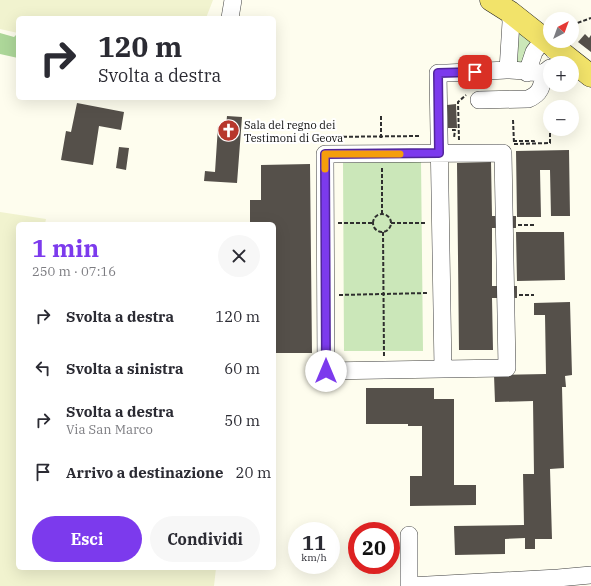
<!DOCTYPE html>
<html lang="it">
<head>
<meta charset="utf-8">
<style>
	body { margin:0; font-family:"IBM Plex Serif",serif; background:#f7f7f7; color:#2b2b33; height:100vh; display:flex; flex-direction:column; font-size:15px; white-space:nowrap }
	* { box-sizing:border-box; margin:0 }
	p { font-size:13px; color:#7c7c81 }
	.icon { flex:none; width:22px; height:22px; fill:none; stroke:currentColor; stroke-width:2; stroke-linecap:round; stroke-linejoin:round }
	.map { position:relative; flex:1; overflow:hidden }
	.sheet { position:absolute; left:16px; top:222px; width:260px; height:348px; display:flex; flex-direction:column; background:#fff; border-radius:6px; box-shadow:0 4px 16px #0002 }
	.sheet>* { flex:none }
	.hud { position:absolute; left:16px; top:16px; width:260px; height:84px; border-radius:6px; box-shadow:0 4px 16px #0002; background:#fff; color:#2b2b33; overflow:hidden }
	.needle { width:26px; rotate:41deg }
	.buttons { position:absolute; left:543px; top:12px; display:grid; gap:8px }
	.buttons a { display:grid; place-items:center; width:36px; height:36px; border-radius:50%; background:#fff; box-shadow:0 4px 16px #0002; font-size:20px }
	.speed { position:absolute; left:288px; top:522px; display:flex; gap:8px; font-size:20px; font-weight:700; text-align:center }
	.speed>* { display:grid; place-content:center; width:52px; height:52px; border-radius:50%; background:#fff; box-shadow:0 4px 16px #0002; line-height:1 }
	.speed small { font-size:10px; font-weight:400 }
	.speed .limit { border:6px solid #d22; background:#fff; color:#111 }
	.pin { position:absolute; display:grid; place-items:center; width:34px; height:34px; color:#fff; margin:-17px; border-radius:8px; box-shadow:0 2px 6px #0006 }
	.me { position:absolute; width:44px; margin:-22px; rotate:0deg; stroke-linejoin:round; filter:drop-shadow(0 0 3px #0008) }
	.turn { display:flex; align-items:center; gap:14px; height:84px; padding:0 16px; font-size:18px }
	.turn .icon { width:52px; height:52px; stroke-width:2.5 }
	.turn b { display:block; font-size:28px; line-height:34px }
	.round { display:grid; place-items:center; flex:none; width:42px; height:42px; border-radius:21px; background:#f7f7f7 }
	.summary { display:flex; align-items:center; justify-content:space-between; height:68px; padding:0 16px }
	h1 { font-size:24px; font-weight:700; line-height:30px; color:#7c3aed }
	.action { display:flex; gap:8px; margin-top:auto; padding:8px 16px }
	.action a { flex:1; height:46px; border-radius:24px; background:#7c3aed; color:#fff; font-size:16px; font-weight:700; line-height:46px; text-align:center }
	.action a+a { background:#f7f7f7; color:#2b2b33 }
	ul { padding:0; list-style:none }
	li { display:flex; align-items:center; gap:12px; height:52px; padding:0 16px }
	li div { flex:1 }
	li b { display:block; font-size:15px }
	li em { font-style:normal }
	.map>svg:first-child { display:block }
	.farmland { fill:#f1f3cf }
	.green { fill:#cbe7b9 }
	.forest { fill:#add799 }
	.building { fill:#55504a }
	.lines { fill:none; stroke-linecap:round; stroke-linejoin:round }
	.minor-casing { stroke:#404040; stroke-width:18 }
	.major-casing { stroke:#1e1e1e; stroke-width:23 }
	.path { stroke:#2f2f2f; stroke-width:2; stroke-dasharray:4 2; stroke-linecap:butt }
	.minor { stroke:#fff; stroke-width:17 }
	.major { stroke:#f2e36a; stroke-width:22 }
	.route-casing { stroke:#51269a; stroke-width:10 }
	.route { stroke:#7c3aed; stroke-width:7 }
	.slow { stroke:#f59e0b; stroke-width:7 }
	.labels { text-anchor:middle; stroke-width:4; stroke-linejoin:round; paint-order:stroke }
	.poi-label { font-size:11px; fill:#0d0d0d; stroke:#fff; text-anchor:start }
</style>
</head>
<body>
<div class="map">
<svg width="591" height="586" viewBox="0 0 591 586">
	<rect width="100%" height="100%" fill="#fefdee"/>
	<path class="farmland" d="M0 0H213L206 18H18V33L0 29Z
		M0 212 46 219 45 224H18V568H216L214 586H0Z"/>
	<path class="green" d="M515 30 533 44 524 63 516 62Z
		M343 160H421L423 351H344Z"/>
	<path class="forest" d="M0 33 14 37 18 33V58L0 54Z"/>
	<path class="building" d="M585 34 589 38 591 35V52L578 42Z
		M77 103 124 112 121 130 99 126 93 165 61 160 66 131 71 132Z
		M456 104 457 128H448L447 105Z
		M227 116 242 117 237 183 204 181 205 171 215 172 218 126H226Z
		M119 147 129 148 126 170 116 168Z
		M569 150 570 216H551L550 170H540L541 217H517L516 151Z
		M491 162 492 216H516V228H492V286H517V298H492L493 350H459L457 163Z
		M310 164 312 353H274V224H250V200H261V165Z
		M516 232H564L565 280 517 281Z
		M570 302 572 375 565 376 566 387H562L564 468 550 469 552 539H535V549H525V538L505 539V554L455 555 454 526 524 525 523 474H534L533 401 495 402 494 375 546 374 545 315H534V303Z
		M366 388H434V399H454V485H476V505L410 506V476H422V426H408V424H366Z"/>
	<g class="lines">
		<defs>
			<path id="minor" d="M230 18 233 0
				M508 70 511 22 510 12
				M527 73 534 52 540 44 552 45 554 51
				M479 100 528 99C541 94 542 86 544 73L550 68
				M443 369 507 368 503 153C444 153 384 154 325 154L326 371 443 369C441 270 439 171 438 73 461 73 484 71 506 70 521 69 535 74 550 73
				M409 535V586
				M409 586 558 578 591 575"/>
			<path id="major" d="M491 0 510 12 591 76"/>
		</defs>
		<use href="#minor" class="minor-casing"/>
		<use href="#major" class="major-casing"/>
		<path class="path" d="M572 25 591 18
			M381 116V140
			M513 120 514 143
			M452 130H455L454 138
			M325 137 419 136
			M459 140 458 102 466 95
			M513 141H534V143
			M514 144 550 143V117H546L545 120
			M382 168V215
			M373 223a9 9 0 1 1 18 0a9 9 0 1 1-18 0Z
			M338 223H374
			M391 223H426
			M518 225H535
			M383 232 384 356
			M339 295 427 293
			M519 295H534"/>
		<use href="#minor" class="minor"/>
		<use href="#major" class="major"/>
	</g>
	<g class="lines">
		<defs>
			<path id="route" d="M326 371 325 154 439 153 438 73 475 72"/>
		</defs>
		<use href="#route" class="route-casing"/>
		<use href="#route" class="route"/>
		<path class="slow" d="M325 169V154H400"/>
	</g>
	<defs>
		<symbol id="church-disc" viewBox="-11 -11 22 22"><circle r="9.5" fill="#b7372c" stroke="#fff"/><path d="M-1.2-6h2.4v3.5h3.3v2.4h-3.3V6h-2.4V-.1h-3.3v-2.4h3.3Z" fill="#fff"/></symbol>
	</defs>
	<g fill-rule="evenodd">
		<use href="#church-disc" x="216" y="118" width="25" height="25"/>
	</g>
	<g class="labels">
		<g class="poi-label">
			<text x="244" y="129">Sala del regno dei<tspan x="244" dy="13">Testimoni di Geova</tspan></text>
		</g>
	</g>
</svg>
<div class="buttons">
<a><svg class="needle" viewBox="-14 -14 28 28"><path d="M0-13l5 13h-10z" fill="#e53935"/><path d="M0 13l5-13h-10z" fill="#7c7c81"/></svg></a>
<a>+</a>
<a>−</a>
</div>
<div class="speed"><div>11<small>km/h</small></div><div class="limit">20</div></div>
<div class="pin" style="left:475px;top:72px;background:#d93025"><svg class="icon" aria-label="arrive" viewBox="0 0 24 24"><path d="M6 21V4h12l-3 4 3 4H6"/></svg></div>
<svg class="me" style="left:326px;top:371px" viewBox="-20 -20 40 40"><circle r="19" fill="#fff"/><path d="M0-13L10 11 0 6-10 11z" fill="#7c3aed"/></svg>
<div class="hud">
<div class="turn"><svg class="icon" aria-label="right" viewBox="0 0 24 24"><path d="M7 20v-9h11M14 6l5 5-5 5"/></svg><div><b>120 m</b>Svolta a destra</div></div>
</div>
<section class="sheet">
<div class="summary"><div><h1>1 min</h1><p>250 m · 07:16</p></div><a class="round"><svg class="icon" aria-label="close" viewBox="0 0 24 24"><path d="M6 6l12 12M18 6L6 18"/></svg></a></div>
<ul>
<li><svg class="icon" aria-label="right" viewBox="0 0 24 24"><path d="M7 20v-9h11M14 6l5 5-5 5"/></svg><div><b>Svolta a destra</b></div><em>120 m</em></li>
<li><svg class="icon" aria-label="left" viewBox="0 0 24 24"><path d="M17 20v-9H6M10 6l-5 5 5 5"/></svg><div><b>Svolta a sinistra</b></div><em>60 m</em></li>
<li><svg class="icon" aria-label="right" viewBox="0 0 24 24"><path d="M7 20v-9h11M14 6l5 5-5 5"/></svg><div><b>Svolta a destra</b><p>Via San Marco</p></div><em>50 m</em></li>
<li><svg class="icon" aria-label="arrive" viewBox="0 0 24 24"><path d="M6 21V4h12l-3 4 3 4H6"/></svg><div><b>Arrivo a destinazione</b></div><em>20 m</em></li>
</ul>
<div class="action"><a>Esci</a><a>Condividi</a></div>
</section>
</div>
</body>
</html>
